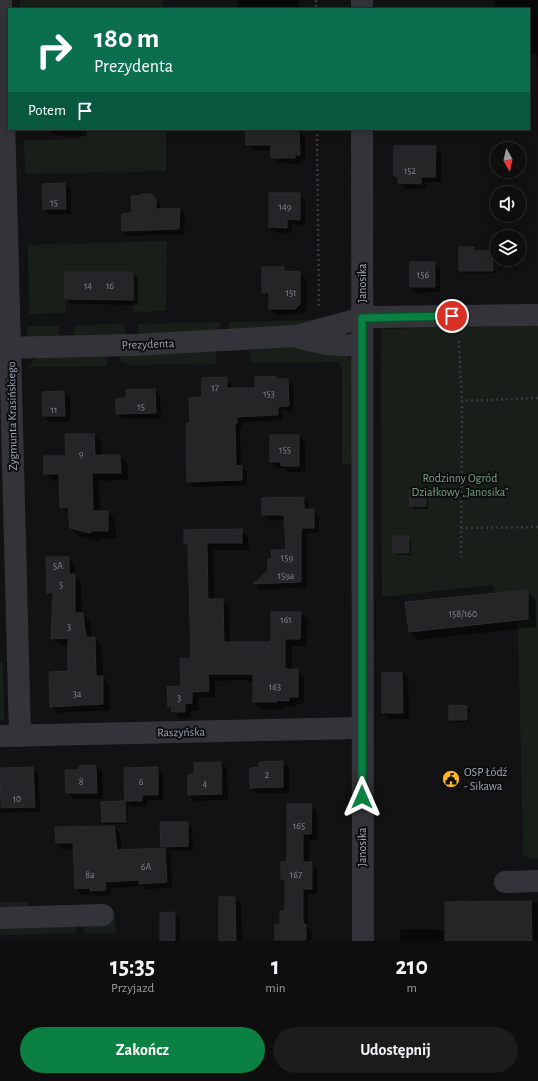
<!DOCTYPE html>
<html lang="pl">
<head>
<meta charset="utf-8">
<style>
	body { margin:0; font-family:"Alegreya Sans",sans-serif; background:#1c1c1d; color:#f1f3f6; height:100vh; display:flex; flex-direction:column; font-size:15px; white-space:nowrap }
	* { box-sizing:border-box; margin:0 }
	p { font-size:13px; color:#9b9c9e }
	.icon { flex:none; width:22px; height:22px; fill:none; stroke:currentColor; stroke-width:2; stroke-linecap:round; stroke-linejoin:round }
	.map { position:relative; height:941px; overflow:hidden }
	.panel { display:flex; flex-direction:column; background:#0e0e0f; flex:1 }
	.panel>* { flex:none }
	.hud { position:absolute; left:8px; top:8px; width:522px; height:122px; border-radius:0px; box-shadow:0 2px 10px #0003,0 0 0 1px #2e2e2f; background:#0b6e4f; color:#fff; overflow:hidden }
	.needle { width:26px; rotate:172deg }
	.tools { position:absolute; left:490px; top:142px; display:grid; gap:8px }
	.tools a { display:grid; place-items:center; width:36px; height:36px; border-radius:50%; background:#0e0e0f; box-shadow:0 2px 10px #0003,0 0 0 1px #2e2e2f; font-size:20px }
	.pin { position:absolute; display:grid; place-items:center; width:34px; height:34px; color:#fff; margin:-17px; border:2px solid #fff; border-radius:50%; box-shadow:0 1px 4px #0007 }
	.me { position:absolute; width:44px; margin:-22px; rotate:0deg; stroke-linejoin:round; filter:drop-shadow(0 0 3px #0008) }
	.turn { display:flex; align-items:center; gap:14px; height:84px; padding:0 20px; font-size:18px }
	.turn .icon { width:52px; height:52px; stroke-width:2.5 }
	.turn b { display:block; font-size:28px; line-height:34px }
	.then { display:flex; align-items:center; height:38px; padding:0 20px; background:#0003; gap:8px; font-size:15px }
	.eta { display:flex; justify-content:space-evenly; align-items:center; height:68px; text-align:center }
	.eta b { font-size:24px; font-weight:700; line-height:28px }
	.button { display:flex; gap:8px; margin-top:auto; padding:8px 20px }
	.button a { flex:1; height:46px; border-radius:24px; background:#0b8043; color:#fff; font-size:16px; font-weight:700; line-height:46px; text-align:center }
	.button a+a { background:#1c1c1d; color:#f1f3f6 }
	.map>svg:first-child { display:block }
	.green { fill:#181f19 }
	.shadow { fill:#0007 }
	.building { fill:#252528; stroke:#2c2c30 }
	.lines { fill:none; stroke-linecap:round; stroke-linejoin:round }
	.path { stroke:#383a40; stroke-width:2.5; stroke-dasharray:2 3; stroke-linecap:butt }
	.minor { stroke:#333339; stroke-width:22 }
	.route-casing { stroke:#07532c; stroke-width:10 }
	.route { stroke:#0b8043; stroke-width:7 }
	.labels { text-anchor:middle; stroke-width:4; stroke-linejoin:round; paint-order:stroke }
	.number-label { font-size:10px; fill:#828692 }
	.street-label { font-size:12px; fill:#a2a8b6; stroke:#0d0d0f }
	.park-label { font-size:12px; fill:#77a27b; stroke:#0d0d0f }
	.poi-label { font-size:12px; fill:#a2a8b6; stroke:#0d0d0f; text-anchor:start }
</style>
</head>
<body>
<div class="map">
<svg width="538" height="941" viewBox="0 0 538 941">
	<rect width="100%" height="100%" fill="#121214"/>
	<path class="green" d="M20 0H163V9H20Z
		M81 129H166V171L25 174 24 140 81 139Z
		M167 241 166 311 133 312V272H65L66 313 29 314 28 245Z
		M313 320 322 324 229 331V322Z
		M220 322 219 331 142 336 138 333V324Z
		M124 324 125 334 121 337 76 338 74 334 75 325Z
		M29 326H59V336L56 338H28L27 328Z
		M538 326V859H529L523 854 518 621H520L517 591 494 593 493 585 382 597 381 329Z
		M299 345C315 347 343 345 352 361L353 464H342V368L338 362 251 363 249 352 251 348Z
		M213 351 216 354 217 364 127 365 126 362H120L119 356 122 354Z
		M105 354 107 357V366L28 367 38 356Z
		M0 662H3L4 720H0Z
		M0 902H29L28 908 0 913Z
		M115 916 116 933H84V921Z
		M76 921V933L0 935V924Z"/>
	<path class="shadow" d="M238 0H298L299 9H238Z
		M495 0H538V75L536 54 529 55V9H498L495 6Z
		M51 129H86L87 136H56Z
		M247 129 299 131 305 137V161H301V164L278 163 272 157V150H253L247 144Z
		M435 147 441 153V182H426V189H405L395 176Z
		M65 184 71 190V214L50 215 44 209Z
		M299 194 305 200V225H292V233H276L270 227Z
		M150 195 161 206V210L179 209 185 214 184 234 128 236 123 231V214H133Z
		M474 248 476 252H492L495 255V273H463L460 270Z
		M434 262 440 269V292L417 293 411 287Z
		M284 268 288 272 300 273 306 279V310L301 314 276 315 270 309V299L263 293Z
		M133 273 138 278V305L71 304 66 299Z
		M275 377 279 380H287L293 385V411H282L283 420 242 422V427H240L241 466 247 472V485L193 487 188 482 191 424 203 398 226 378 231 383V389H256Z
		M155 390 160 396 161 418 123 419 117 413 127 399Z
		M64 392 70 398V421L49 422 44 416 43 393Z
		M94 435 101 442 102 456H120L128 464V480L99 481 100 512H107L115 520 116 538 100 539 97 541 79 536 71 528 70 515 61 507 60 481H53L45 474Z
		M299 436 305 442V472H288L284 468H277L271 462Z
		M425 491 428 494V509H414L411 506Z
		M303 498 309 503V510H313L319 516V533H307L306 587 260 590 255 584 269 571 273 560 287 551 285 520 269 521 263 515Z
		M241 530 248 537 249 550H213L214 600H222L229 607 230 643H272L301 613 308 620 306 646H292V670H297L304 677V704H296V707H283V709H261L254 702V682H250L247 680 215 681V697L198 698 199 710 191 711V718L180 719 169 706 182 687 192 659 189 548 185 543Z
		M409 537 411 540V555H397L394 552Z
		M68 558 75 565V576L81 582 82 614 90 621 92 638H95L102 645 103 677 109 684 110 710 58 713 51 706 70 672 69 645H59L52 638 54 599 48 593Z
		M527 591 536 600V627L418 640 409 632Z
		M402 673 408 679 409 719H389L383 713V674Z
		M467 707 470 709 469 722H453L450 719Z
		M283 762 289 768V793L257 794 251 788V768Z
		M221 763 227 769 228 800 195 801 189 794 195 775V764Z
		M96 766 102 772 103 799H73L67 793 80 771Z
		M33 768 38 773 40 812 0 813V769Z
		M158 768 163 774V800H147V806H131L127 802 128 824H105L103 821 102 803 126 802 125 769Z
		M311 805 317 811V840H309V863H311L317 869V894H308V928L312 931 311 941H276V926L281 927 286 912V883L282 879Z
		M188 823 192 828 193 850 167 851 171 855 172 888 146 889 143 886 111 888V895L97 897 95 894 82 895 76 889 74 849H63L57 843 114 827 120 833 122 851 164 849 162 847Z
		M220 898H235L241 904 242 941H220Z
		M446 903H538V941H400V929L446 930Z
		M174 913 180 919V941H161Z"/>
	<path class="building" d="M246 129 299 130 300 155H295V158H271V145H246Z
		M394 146H436L435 177H421V184L398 183V177L394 176Z
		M65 183 66 209H43L42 184Z
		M269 193H300V220L287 219V228L269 227Z
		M141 194H151L156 199V209L180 208 179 229 122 231V214L132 213 131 196H139Z
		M459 247H474V251H493V271H459Z
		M410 262H435V287H410Z
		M262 267H284V271L300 272V304L295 309H269V293H262Z
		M65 272H133V300L65 299Z
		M276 376V379H288L289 406 278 407V415L237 417V423H235L236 466 242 465V480L187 482 186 423H190L189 398 202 397V378L227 377V388H255V377Z
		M155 389 156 413 116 414V399L126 398V390Z
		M64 391 65 416H43L42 392Z
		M65 434H94L95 455H120L121 473H92L93 511H108V531H92L89 533 70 528 68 507 60 508 59 474H44V456H66Z
		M270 435H299V466H281V462H270Z
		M410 490H426V506H410Z
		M304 497V509H314V528H301V582L253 584 268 571V559H272L271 550H286L284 515H262V498Z
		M242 529V543H207L208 599H223L224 642H271V612H301L300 639H285V669H298V697H289V701L277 700V702H253V674H208L209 691 192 692V703L185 704V712H172L171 706 168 707 167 687 181 686 180 659 191 658 188 544H184V530Z
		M393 536H409V553H393Z
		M46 557H69V574H75V613H83L86 637H95L96 676H103V704L50 707 49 672 68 671V638L51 639 53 593H47Z
		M528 590V619L409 632 405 602Z
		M402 672 403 713H382V673Z
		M449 705 467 706V720H449Z
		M283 761V787L250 788V768L259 767V762Z
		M221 762 222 794 188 795V775L194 774V763Z
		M96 765 97 793H66L65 770H79V766Z
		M33 767 35 807 1 808 0 768Z
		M158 767V795H142V801H125L124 768Z
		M125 801 126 822H102L101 802Z
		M287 804H312L311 834H303V862H312V889H303V924H306V940H275V925H280V911H285V879H281V862H287Z
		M160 822H188V846L161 847Z
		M114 826 117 850 165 848 167 882 139 884V880L105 882 106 890 90 891V888L75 889 73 843H56L55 827Z
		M219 897H235L236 941H219Z
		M531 901 532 941H445V902Z
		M175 912V941H160V913Z"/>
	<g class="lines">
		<path class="path" d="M316 0V9
			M317 129 319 309
			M459 341 462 404 461 557
			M461 401 538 398
			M461 528 538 527"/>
		<path class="minor" d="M1 0 20 736
			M362 0V9
			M362 129 363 941
			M297 337 326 344 362 346
			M0 348 133 345 296 336 362 318 376 317 538 315
			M0 736 361 728
			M505 882 538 881
			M0 918 103 915"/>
	</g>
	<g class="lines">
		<defs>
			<path id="route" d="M362 797V318L452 316"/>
		</defs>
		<use href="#route" class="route-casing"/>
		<use href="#route" class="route"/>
	</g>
	<defs>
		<symbol id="civic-disc" viewBox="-11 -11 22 22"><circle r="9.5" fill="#ffb91f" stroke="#0d0d0f"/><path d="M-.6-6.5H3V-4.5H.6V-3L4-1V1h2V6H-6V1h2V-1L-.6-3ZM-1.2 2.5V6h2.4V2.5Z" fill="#111"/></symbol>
	</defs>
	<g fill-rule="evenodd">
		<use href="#civic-disc" x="441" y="769" width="20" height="20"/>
	</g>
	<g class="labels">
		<g class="number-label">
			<text x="410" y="174">152</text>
			<text x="54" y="206">15</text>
			<text x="285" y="210">149</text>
			<text x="423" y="278">156</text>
			<text x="88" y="289">14</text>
			<text x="110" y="289">16</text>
			<text x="291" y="296">151</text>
			<text x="215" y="391">17</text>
			<text x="269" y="397">153</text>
			<text x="141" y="410">15</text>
			<text x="54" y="413">11</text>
			<text x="285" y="453">155</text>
			<text x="81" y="457">9</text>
			<text x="287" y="561">159</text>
			<text x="58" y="569">5A</text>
			<text x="286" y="579">159a</text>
			<text x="61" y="588">5</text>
			<text x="463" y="617">158/160</text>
			<text x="286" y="623">161</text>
			<text x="69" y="630">3</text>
			<text x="275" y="690">163</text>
			<text x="77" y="697">3a</text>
			<text x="179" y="701">3</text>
			<text x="267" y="778">2</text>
			<text x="81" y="785">8</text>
			<text x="141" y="785">6</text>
			<text x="205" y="787">4</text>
			<text x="17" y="802">10</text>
			<text x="299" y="829">165</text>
			<text x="146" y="870">6A</text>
			<text x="90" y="878">8a</text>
			<text x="296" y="878">167</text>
		</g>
		<g class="street-label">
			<text transform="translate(362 283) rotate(-90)" y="4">Janosika</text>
			<text transform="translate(148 344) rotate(-2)" y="4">Prezydenta</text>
			<text transform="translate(12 416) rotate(-91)" y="4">Zygmunta Krasińskiego</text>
			<text transform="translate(181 732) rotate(-1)" y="4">Raszyńska</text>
			<text transform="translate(362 847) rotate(-90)" y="4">Janosika</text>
		</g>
		<g class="park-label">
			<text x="460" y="482">Rodzinny Ogród<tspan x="460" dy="14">Działkowy „Janosika”</tspan></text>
		</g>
		<g class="poi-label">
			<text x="464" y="776">OSP Łódź<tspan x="464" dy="14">- Sikawa</tspan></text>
		</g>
	</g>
</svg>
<div class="tools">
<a><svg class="needle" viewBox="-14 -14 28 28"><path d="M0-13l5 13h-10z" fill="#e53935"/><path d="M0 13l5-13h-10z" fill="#9b9c9e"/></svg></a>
<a><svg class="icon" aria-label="sound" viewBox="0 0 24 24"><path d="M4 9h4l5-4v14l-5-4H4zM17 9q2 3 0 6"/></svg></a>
<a><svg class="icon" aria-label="layers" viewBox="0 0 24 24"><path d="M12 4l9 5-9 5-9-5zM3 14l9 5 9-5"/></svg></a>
</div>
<div class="pin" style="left:452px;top:316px;background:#d93025"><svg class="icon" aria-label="arrive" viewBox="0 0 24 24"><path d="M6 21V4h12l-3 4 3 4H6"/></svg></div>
<svg class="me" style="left:362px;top:797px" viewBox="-20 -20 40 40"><path d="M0-17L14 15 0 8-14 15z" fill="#0b8043" stroke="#fff" stroke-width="4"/></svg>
<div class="hud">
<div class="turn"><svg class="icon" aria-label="right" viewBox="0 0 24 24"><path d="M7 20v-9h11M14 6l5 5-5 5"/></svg><div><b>180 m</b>Prezydenta</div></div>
<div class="then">Potem<svg class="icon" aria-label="arrive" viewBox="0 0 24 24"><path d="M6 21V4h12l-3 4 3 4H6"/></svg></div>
</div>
</div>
<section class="panel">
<div class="eta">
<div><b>15:35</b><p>Przyjazd</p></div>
<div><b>1</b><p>min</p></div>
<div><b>210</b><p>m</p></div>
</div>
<div class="button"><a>Zakończ</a><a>Udostępnij</a></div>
</section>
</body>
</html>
